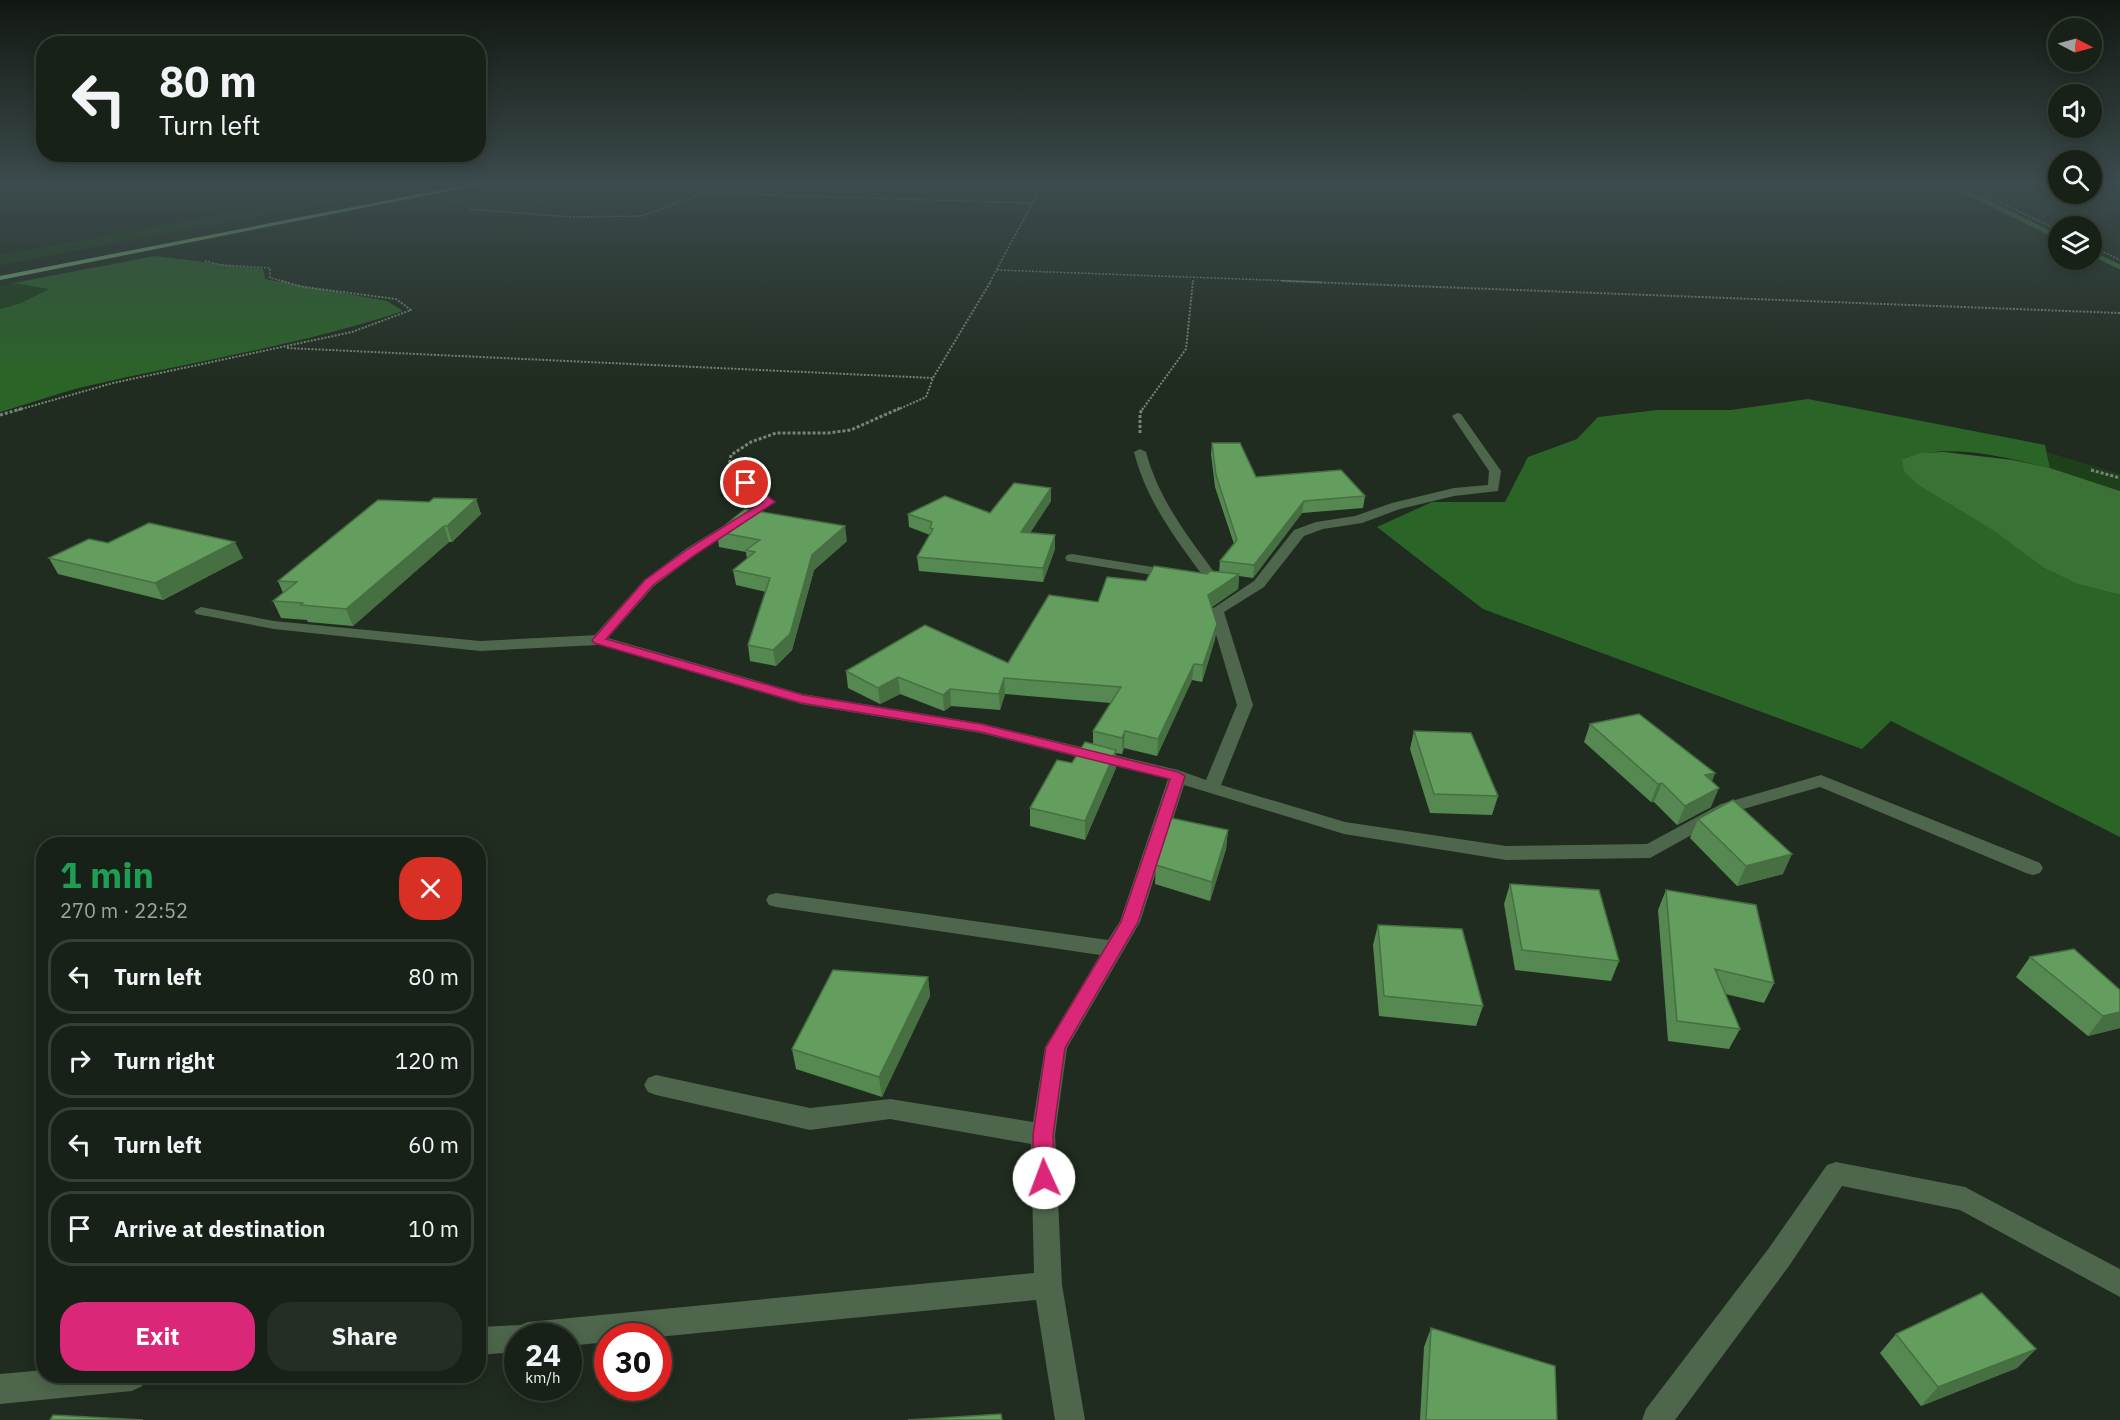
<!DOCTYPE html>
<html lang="en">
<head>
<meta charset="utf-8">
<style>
	body { margin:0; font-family:"IBM Plex Sans",sans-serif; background:#252e24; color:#f1f3f6; height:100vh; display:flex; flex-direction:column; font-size:22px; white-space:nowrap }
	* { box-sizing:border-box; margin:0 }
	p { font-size:20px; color:#9fa3a1 }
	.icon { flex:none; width:33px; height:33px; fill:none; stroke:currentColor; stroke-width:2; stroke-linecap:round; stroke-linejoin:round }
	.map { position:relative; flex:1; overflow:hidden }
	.sheet { position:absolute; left:36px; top:837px; width:450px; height:546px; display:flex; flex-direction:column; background:#182117; border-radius:24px; box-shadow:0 3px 15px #0003,0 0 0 2px #363e36 }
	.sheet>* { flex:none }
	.hud { position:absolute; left:36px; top:36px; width:450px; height:126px; border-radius:24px; box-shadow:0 3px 15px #0003,0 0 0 2px #363e36; background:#182117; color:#f1f3f6; overflow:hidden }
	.needle { width:39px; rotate:96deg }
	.buttons { position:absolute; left:2048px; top:18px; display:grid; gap:12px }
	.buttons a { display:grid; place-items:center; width:54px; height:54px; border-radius:50%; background:#182117; box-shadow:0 3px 15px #0003,0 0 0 2px #363e36; font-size:30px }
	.speed { position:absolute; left:504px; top:1323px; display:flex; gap:12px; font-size:30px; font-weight:700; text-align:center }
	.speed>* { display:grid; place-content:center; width:78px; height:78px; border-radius:50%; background:#182117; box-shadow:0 3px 15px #0003,0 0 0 2px #363e36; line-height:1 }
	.speed small { font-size:15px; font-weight:400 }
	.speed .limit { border:9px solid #d22; background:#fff; color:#111 }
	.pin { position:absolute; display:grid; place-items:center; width:51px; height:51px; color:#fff; margin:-26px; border:3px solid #fff; border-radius:50%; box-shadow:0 2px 6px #0007 }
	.me { position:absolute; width:66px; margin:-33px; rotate:358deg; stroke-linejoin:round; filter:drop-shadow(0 0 4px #0008) }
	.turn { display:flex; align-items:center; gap:21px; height:126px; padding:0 24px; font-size:27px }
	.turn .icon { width:78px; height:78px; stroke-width:2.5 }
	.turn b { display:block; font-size:42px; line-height:51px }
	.round { display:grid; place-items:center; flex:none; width:63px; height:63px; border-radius:24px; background:#252e24 }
	.head { display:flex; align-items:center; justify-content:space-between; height:102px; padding:0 24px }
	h1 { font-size:36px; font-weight:700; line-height:45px; color:#1e9e55 }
	.action { display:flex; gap:12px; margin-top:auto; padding:12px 24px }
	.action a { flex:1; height:69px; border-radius:24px; background:#db2777; color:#fff; font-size:24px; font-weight:700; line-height:69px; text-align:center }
	.action a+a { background:#252e24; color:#f1f3f6 }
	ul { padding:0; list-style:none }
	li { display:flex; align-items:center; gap:18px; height:75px; margin:0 12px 9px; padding:0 12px; border:3px solid #363e36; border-radius:24px }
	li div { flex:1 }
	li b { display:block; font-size:22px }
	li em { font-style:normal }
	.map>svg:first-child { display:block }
	.green { fill:#1d3f1a }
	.forest { fill:#2b6427 }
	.water { fill:#3a7235 }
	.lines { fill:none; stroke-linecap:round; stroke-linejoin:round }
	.stream { stroke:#3a7235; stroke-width:4.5 }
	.path-far2 { stroke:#798378; stroke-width:1.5; stroke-dasharray:2 1.5; stroke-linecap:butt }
	.path-far1 { stroke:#798378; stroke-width:2; stroke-dasharray:2 1.5; stroke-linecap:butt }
	.path { stroke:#798378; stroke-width:3; stroke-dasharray:3 2; stroke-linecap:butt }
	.service { fill:#4e664c; fill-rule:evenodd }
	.minor { fill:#4e664c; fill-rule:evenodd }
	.trunk { fill:#79af74; fill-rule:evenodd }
	.wall { fill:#568852 }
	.shaded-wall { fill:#466f42 }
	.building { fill:#649e5f; stroke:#466f42; stroke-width:1.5 }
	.route { fill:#db2777; stroke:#8e194d; stroke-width:1.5 }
</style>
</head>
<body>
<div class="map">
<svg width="2120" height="1420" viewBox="0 0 2120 1420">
	<rect width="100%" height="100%" fill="#202c1f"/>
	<path class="green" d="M397 183H435L0 265V255Z
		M509 188 557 197 522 212 437 204Z
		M13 283 50 289 21 303 0 309V286Z
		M2047 452 2120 474V491L2050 468Z"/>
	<path class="forest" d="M155 256 263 269 265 279 387 301 403 311C298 346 190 362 83 387 55 394 28 404 0 412V309L21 303 49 289 13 283Z
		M1808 399 2045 445 2050 468C2004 457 1947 442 1902 459L2044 568 2077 584 2120 595V837L1891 721 1862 749 1483 609 1377 527 1432 502H1505L1528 457 1577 439 1598 417 1657 410H1731Z"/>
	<path class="water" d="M1944 452 2013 460 2050 468 2120 491V595L2077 584 2044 568 1993 530 1917 484 1904 471 1902 459 1920 453Z"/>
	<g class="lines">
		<path class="stream" d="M1948 183 2058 237
			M2091 253 2120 267"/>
		<path class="path-far2" d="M1959 183 2058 230
			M704 193 1032 203
			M468 209 571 217 642 216 704 193 717 183
			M2091 246 2120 260
			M205 261 221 265 270 268V278L287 282
			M997 270 1321 282
			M990 282 1043 183
			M1193 282V279"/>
		<path class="path-far1" d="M1282 281 2120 313
			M287 348 933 378
			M18 410 113 383 352 332 411 310 396 299 304 287 281 281
			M897 410 926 397 933 378 991 281
			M1142 410 1186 349 1193 281"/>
		<path class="path" d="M0 415 24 408
			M1140 433V413L1143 408
			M731 467 729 465 731 455 751 442 776 433H828L851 430 900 408
			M2091 470 2120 478"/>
		<path class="service" d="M1072 554 1171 570 1178 574 1171 578 1067 561 1065 558 1067 555Z
			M201 607 274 621 480 641 598 635 606 640 598 645 480 651 274 629 196 614 194 611Z"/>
		<path class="minor" d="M1457 413 1461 414 1501 471 1498 491 1454 496 1400 509 1362 523 1323 529 1304 536 1264 587 1224 612 1253 705 1221 785 1345 822 1506 846 1647 844 1721 804 1821 775 2040 863 2043 868 2040 873 2033 875 2026 873 1820 787 1733 812 1650 858 1506 860 1344 834 1184 785 1140 922 1067 1048 1055 1135 1062 1285 1085 1420H1055L1036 1300 658 1337 608 1336V1342L568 1346V1336H518V1352L478 1355V1327L521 1325 528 1322 1034 1273 1031 1144 890 1119 810 1130 656 1095 648 1092 644 1085 648 1078 656 1075 810 1108 890 1099 1033 1122 1045 1047 1100 955 776 907 769 905 766 900 769 895 776 893 1108 940 1120 921 1168 779 980 733 801 704 593 643 590 640 593 637 644 580 687 548 762 502 742 486V480H750L776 502 697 554 654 586 608 638 803 694 980 723 1178 770 1206 780 1237 705 1209 611 1254 581 1294 530 1316 522 1355 516 1392 503 1454 488 1488 485 1489 471 1452 416Z
			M1140 449 1146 452C1159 500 1188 537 1218 577L1230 578 1232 581 1230 584H1209C1178 542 1147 503 1134 452Z
			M1836 1162 1965 1187 2120 1269V1297L1960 1210 1842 1186 1789 1266 1675 1420H1642L1646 1409 1769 1248 1827 1165Z
			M44 1370V1376H147L142 1386 132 1391 0 1404V1374Z"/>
		<path class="trunk" d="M475 183H489L0 280V276Z"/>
	</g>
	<path class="wall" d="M1212 443 1256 477 1365 496 1363 508 1302 513 1253 578 1239 576 1238 589 1212 607 1217 624 1215 639 1202 682 1192 680 1157 756 1124 748 1122 754 1116 753V768L1085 840 1030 826V808L1072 763 1093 744V731L1111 703 1005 694 1000 710 951 706 944 711 900 694 880 704 848 688 846 671 1008 663 1098 602 1146 581 1219 572 1220 561 1234 544 1215 487 1211 454Z
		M476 499 481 514 452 542H449L353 626 308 622 307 620 281 618 273 601 283 593 278 581 429 502Z
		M1051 501 1030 533 1055 549 1043 582 919 571 917 557 930 535 909 527 908 514 990 513Z
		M717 532 847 541 814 570 792 650 776 666 750 661 748 645 766 592 736 585 733 570 747 559 746 552 719 547Z
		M108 543 243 558 163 600 58 574 49 558Z
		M1590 724 1715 773 1712 781 1711 807 1677 825 1654 802H1651L1584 742Z
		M1414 731 1498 796 1492 815 1430 813 1410 749Z
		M1698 819 1783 874 1737 886 1690 838Z
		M1228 830 1226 849 1210 901 1155 884 1156 865Z
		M1510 884 1619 961 1611 981 1515 970 1504 904Z
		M1666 890 1774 983 1764 1003 1725 994 1740 1029 1729 1049 1668 1041 1658 910Z
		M1378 925 1483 1006 1476 1026 1379 1016 1373 945Z
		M2030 957 2120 1028 2088 1036 2016 977Z
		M928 977 930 996 882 1097 796 1069 792 1049Z
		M1431 1328 1557 1420H1420L1424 1347Z
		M1896 1334 2036 1349 2017 1368 1921 1406 1880 1353Z"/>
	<path class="shaded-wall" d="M1051 488V501L1021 546V532Z
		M476 499 481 514 452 542 447 526Z
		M1304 501 1302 513 1253 578 1254 565Z
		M444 526 449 542 353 626 346 609Z
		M845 526 847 541 814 570 792 650 776 666 773 650 812 555Z
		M1055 535V549L1043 582V568Z
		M235 542 243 558 163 600 155 583Z
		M1239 574 1238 589 1207 610 1208 595Z
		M1217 624 1215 639 1202 682 1203 665Z
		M1194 664 1192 680 1157 756 1158 739Z
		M898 677 900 694 880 704 878 688Z
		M1004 678 1005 694 1000 710 999 694Z
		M950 689 951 706 944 711 943 695Z
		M1125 731 1124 748 1122 754V738Z
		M1116 750V768L1085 840V821Z
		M1715 773 1707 792 1705 775Z
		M1662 783 1654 802H1651L1658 784Z
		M1719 788 1711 807 1677 825 1685 806Z
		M1228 830 1226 849 1210 901 1212 882Z
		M1792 854 1783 874 1737 886 1746 866Z
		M928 977 930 996 882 1097 879 1077Z
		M2120 1012V1028L2088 1036 2103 1016Z
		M2036 1349 2017 1368 1921 1406 1938 1387Z"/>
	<path class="building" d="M1212 443H1240L1256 477 1341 470 1365 496 1304 501 1254 565 1220 561 1237 540 1216 475Z
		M1014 483 1051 488 1021 532 1055 535 1043 568 917 557 933 529 930 528 932 522 908 514 945 496 990 513Z
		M434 498 476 499 447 526H444L346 609 301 605 303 603 273 601 297 582 278 581 378 500 429 502Z
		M745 509 845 526 812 555 790 634 773 650 748 645 770 578 733 570 755 552 746 550 760 540 717 532Z
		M149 523 235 542 155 583 49 558 89 539 108 543Z
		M1154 566 1207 574 1210 571 1239 574 1208 595 1217 624 1203 665 1194 664 1158 739 1125 731 1122 738 1093 731 1121 687 1004 678 999 694 950 689 943 695 898 677 878 688 846 671 925 625 1008 663 1049 595 1098 602 1107 577 1146 581Z
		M1639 714 1715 773 1705 775 1719 788 1685 806 1662 783 1658 784 1590 724Z
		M1414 731 1471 733 1498 796 1434 794Z
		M1085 742 1116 750 1085 821 1030 808 1057 760 1072 763Z
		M1733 800 1792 854 1746 866 1698 819Z
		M1171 818 1228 830 1212 882 1156 865Z
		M1510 884 1599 890 1619 961 1522 950Z
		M1666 890 1756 905 1774 983 1715 969 1740 1029 1677 1021Z
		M1378 925 1462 929 1483 1006 1384 996Z
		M2074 949 2120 990V1012L2103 1016 2030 957Z
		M833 970 928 977 879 1077 792 1049Z
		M1982 1293 2036 1349 1938 1387 1896 1334Z
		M1431 1328 1555 1366 1557 1420H1426Z
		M1001 1414 1002 1420H908Z
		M53 1415 143 1420H50Z"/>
	<linearGradient id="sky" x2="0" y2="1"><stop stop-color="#121811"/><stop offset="0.48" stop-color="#3c4b4d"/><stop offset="1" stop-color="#3c4b4d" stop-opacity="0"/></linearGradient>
	<rect width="2120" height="382" fill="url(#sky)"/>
	<path class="route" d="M742 481H749L775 502 696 554 653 585 606 639 803 695 981 724 1178 772 1185 776 1138 922 1065 1048 1053 1135 1055 1178 1052 1184 1044 1187 1037 1184 1034 1178 1033 1135 1046 1047 1121 922 1170 779 981 732 801 703 594 643 592 640 594 638 645 580 688 549 763 502 742 485Z"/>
</svg>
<div class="buttons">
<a><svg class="needle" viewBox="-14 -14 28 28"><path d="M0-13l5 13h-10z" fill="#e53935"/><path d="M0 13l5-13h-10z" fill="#9fa3a1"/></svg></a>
<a><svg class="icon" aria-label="sound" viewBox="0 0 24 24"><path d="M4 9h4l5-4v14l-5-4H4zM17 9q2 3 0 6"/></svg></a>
<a><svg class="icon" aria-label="search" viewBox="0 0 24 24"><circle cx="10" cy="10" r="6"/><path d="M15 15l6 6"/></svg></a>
<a><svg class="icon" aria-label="layers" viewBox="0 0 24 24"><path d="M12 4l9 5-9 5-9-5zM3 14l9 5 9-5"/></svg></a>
</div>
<div class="speed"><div>24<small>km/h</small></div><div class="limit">30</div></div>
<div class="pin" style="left:746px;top:483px;background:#d93025"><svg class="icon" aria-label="arrive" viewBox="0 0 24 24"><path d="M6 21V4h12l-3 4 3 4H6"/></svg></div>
<svg class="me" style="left:1044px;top:1178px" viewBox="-20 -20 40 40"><circle r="19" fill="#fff"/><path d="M0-13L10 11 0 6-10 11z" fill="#db2777"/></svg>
<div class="hud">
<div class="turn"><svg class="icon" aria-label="left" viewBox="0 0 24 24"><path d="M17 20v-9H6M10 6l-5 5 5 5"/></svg><div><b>80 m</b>Turn left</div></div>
</div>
<section class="sheet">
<div class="head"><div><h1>1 min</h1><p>270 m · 22:52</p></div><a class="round" style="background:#d93025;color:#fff"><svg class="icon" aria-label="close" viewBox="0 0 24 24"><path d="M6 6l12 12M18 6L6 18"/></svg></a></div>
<ul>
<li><svg class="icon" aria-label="left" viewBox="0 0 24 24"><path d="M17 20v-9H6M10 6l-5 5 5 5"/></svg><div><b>Turn left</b></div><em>80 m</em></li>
<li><svg class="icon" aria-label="right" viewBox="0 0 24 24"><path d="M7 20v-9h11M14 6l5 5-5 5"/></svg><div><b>Turn right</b></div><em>120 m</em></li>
<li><svg class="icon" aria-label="left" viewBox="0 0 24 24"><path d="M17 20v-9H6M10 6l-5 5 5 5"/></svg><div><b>Turn left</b></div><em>60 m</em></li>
<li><svg class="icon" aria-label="arrive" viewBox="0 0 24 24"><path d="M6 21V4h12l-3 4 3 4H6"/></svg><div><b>Arrive at destination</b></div><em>10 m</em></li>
</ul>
<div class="action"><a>Exit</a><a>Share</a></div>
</section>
</div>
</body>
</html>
